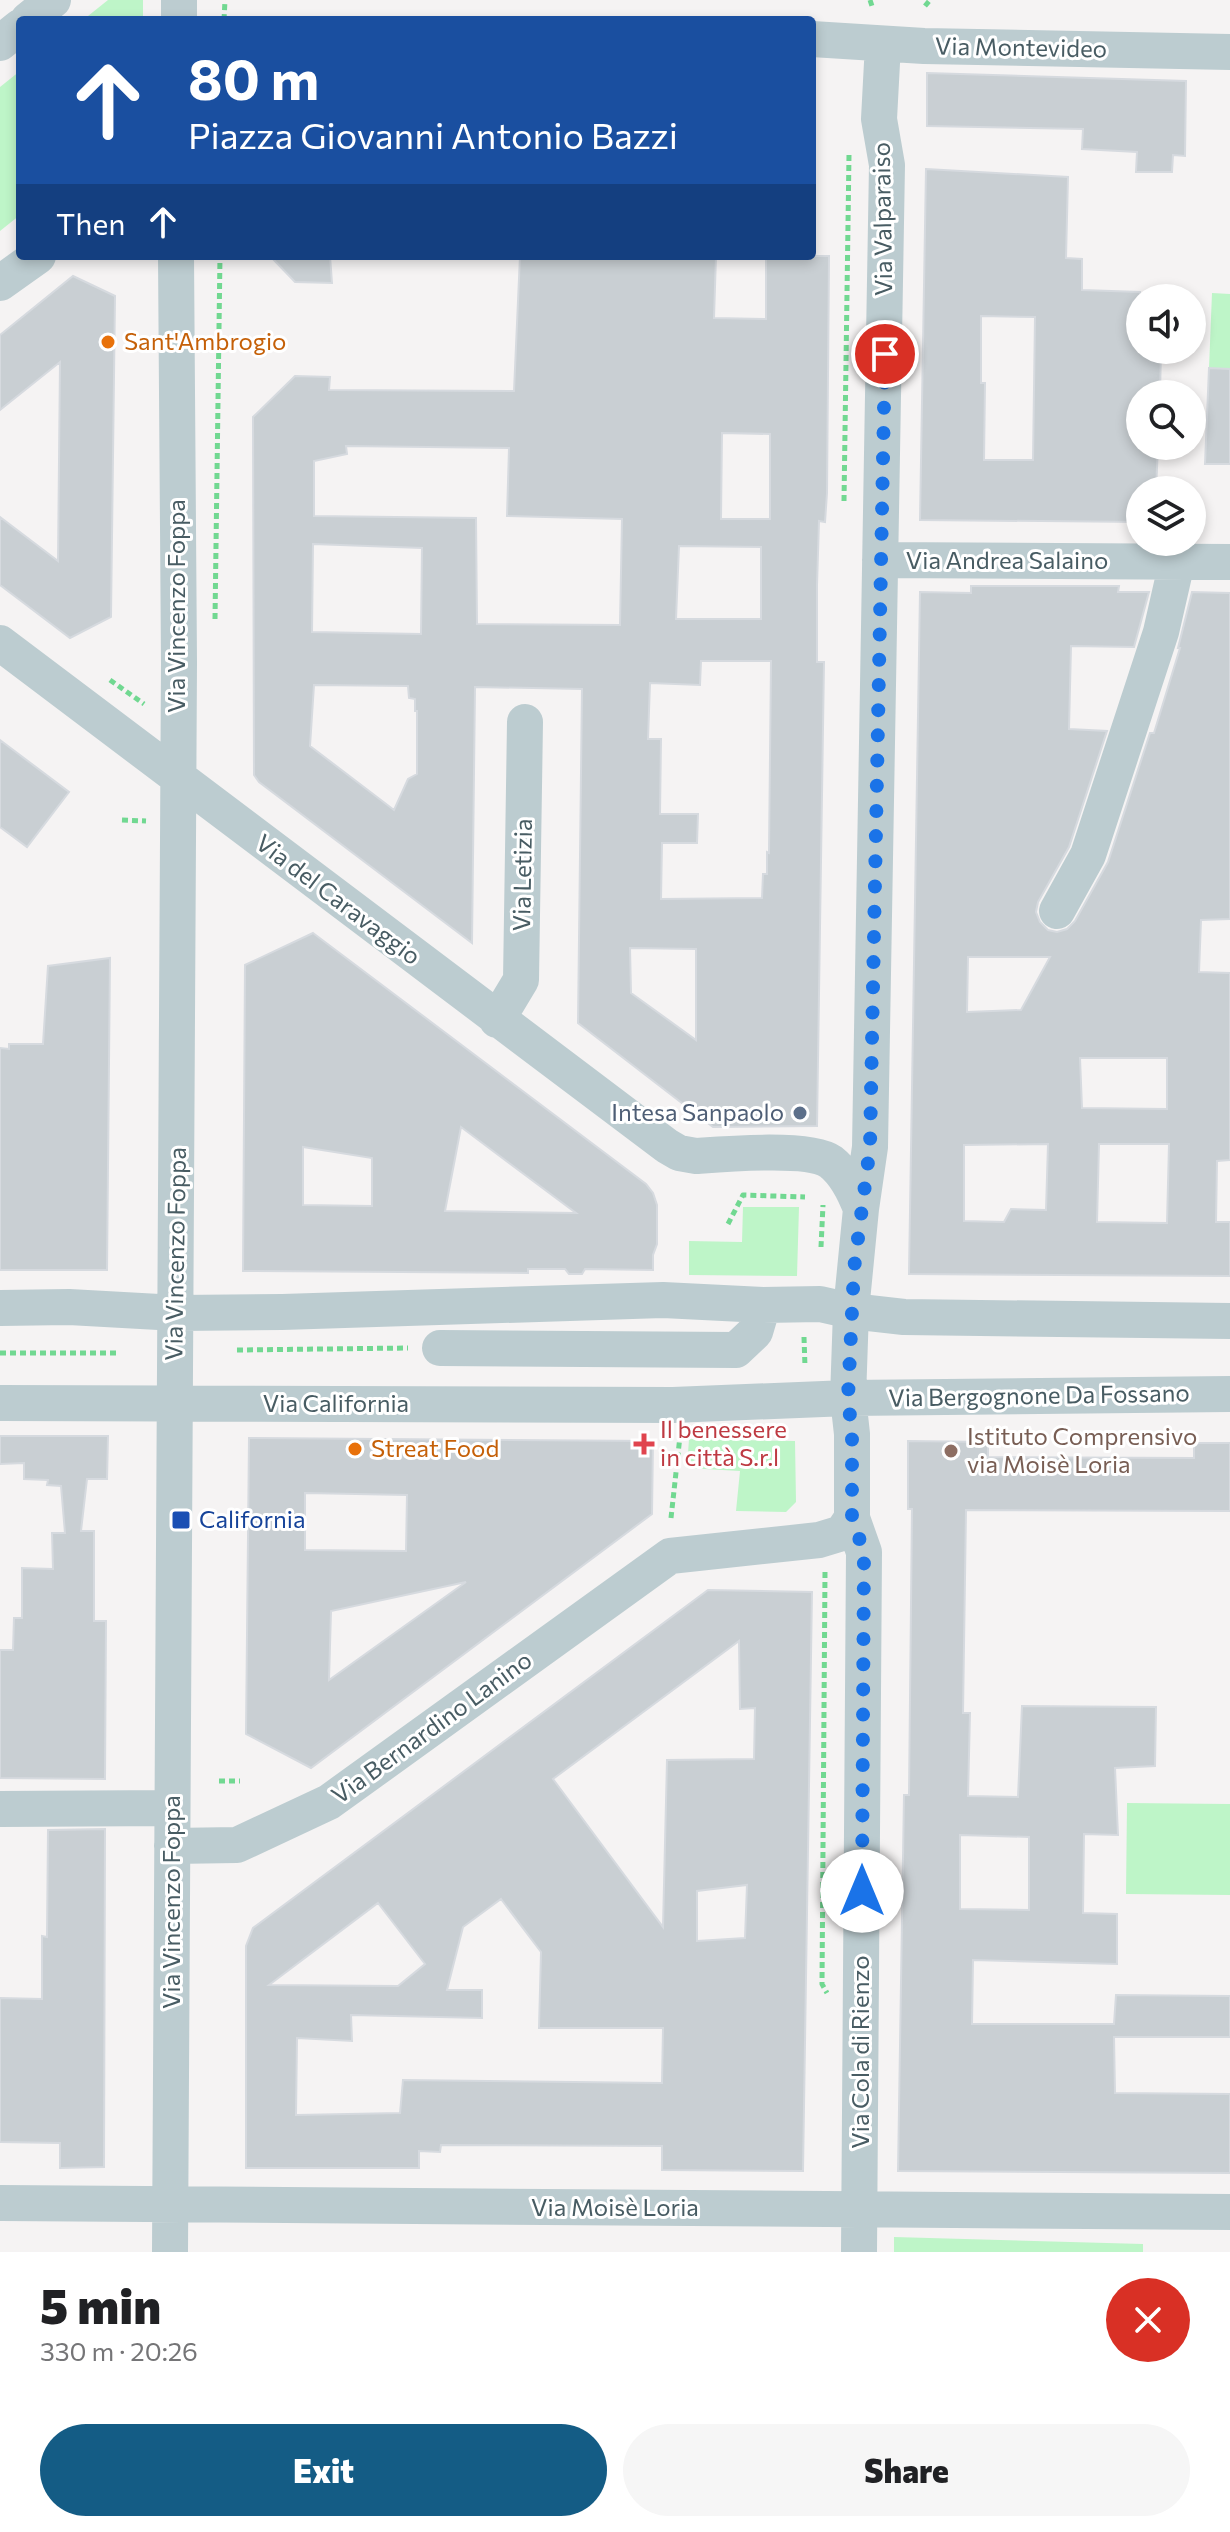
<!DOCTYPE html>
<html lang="en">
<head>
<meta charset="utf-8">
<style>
	body { margin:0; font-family:Commissioner,sans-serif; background:#f6f6f6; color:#202124; height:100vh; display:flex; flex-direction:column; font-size:30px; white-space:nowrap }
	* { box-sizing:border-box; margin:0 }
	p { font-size:26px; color:#757577 }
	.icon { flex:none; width:44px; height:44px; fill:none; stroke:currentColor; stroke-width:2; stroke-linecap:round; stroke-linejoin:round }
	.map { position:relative; height:2252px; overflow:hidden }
	.sheet { display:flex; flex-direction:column; background:#fff; flex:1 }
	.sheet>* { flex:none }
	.hud { position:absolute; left:16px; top:16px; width:800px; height:244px; border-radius:8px; box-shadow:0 4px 12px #0003; background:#1a4fa0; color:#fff; overflow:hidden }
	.buttons { position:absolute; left:1126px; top:284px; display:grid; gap:16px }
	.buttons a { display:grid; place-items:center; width:80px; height:80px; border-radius:50%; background:#fff; box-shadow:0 4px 12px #0003; font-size:40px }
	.pin { position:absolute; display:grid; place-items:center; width:68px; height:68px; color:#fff; margin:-34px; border:4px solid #fff; border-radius:50%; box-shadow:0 2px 8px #0007 }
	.me { position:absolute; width:88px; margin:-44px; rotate:0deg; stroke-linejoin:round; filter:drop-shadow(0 0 6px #0008) }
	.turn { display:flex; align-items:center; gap:28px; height:168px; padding:0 40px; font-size:36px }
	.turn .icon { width:104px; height:104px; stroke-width:2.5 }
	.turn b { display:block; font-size:56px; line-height:68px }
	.then { display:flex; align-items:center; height:76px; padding:0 40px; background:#0003; gap:16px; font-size:30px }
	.round { display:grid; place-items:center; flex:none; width:84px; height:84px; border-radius:42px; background:#f6f6f6 }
	.headline { display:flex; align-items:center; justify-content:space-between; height:136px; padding:0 40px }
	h1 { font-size:48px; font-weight:800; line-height:60px }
	.primary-button { display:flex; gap:16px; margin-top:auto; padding:16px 40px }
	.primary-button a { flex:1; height:92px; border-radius:48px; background:#145c85; color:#fff; font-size:32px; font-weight:800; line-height:92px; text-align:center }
	.primary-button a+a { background:#f6f6f6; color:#202124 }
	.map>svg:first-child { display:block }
	.green { fill:#bef5c8 }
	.building { fill:#c9cfd3; stroke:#d6dadf; stroke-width:2; fill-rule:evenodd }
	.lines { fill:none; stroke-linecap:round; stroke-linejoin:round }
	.path { stroke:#71d891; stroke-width:5; stroke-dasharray:6 4; stroke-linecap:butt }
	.minor { stroke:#bcccd0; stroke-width:36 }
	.route { stroke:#1a73e8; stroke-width:14; stroke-dasharray:0 25.2 }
	.food-dot { fill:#e8710a; stroke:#fff; stroke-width:3 }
	.service-dot { fill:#5c6f8a; stroke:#fff; stroke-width:3 }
	.health-dot { fill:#e0444e; stroke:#fff; stroke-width:3 }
	.education-dot { fill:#8d6e63; stroke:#fff; stroke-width:3 }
	.transit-dot { fill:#1a4fb4; stroke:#fff; stroke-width:3 }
	.labels { text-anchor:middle; stroke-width:6; stroke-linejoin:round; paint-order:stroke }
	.street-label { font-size:24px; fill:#485c63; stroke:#fff }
	.food-label { font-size:24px; fill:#c56008; stroke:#fff; text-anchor:start }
	.service-label { font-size:24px; fill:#4e5e75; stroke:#fff; text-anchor:end }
	.health-label { font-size:24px; fill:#be3a42; stroke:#fff; text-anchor:start }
	.education-label { font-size:24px; fill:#785e54; stroke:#fff; text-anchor:start }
	.transit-label { font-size:24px; fill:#164399; stroke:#fff; text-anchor:start }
</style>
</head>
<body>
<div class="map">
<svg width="1230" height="2252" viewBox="0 0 1230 2252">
	<rect width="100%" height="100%" fill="#f5f3f3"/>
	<path class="green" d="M108 0H143V20H83Z
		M20 71V215L0 231V87Z
		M1212 293 1230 294V394L1208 393Z
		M743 1207H799L797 1276 689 1275V1241L742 1242Z
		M689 1439 795 1441 796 1502 786 1512 736 1511 740 1471 687 1468Z
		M1127 1803 1230 1804V1895L1126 1894Z
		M894 2237 1143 2244V2252H894Z"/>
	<path class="building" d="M927 73 1186 81 1185 156 1173 155 1172 172H1136L1137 152 1082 149 1083 129 927 126Z
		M926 169 1068 177 1066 258 1082 259V290L1140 292V350H1161L1160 394H1140V446H1158L1156 490H1140V522L920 520ZM981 316 1035 317 1033 460H984L985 383H981Z
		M270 256H330L332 283 295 282Z
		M520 256H716L714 318 766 319V256H829L827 493 825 522 819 521 817 585V662H824L817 1126 713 1127 578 1023 582 689 475 687 472 943 259 782 254 775 253 417 295 376 330 377 329 390 514 391ZM722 433 770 434V519H721ZM346 446 509 448 507 516 622 519 620 625 477 624 476 518 314 516V461L347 454ZM313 544 422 548 421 634 312 632ZM679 546 761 547V619H676ZM701 661H771L769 853 767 852V874H763L762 898 661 899 662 843H697L698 814H660L661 739H648L650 683 700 685ZM314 685 408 686 409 698 415 699V711H417V774L408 779 394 810 310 746ZM630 948 696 949V1040L631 993Z
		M73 276 115 296 111 617 70 638 0 585V517L58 561 60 362 0 410V335Z
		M1209 368 1230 369V464H1205Z
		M971 586H1119L1118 592H1149L1134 647 1071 646 1069 729 1107 731 1069 847 1038 902 1036 912 1040 922 1048 930 1057 932 1067 929 1075 921 1108 862 1150 733H1154L1180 648H1178L1192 592 1230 593V919L1201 920 1199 972 1230 973V1160L1217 1161 1216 1222H1230V1276L909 1274 920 592 971 593ZM968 957H1050L1021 1010 967 1012ZM1080 1058H1167V1109L1082 1108ZM1048 1144 1046 1210 1011 1209 1004 1222 964 1221V1145ZM1099 1144H1169L1167 1223 1097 1222Z
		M0 740 69 792 27 847 0 827Z
		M313 933 646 1184 653 1193 657 1205V1244L653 1255V1270L585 1269 582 1274H569L565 1269H528V1273L243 1271 245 965ZM461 1127 576 1213 445 1211ZM303 1147 372 1158V1206L303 1205Z
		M110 958 107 1270H0V1048L9 1049V1044H43L48 966Z
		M0 1436H108L107 1479H87L81 1531H94V1621H106L105 1779 0 1778V1650H13L14 1618H22V1568L53 1569 52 1533H65L61 1486 47 1485 48 1480 24 1479V1463L0 1464Z
		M249 1438 653 1441 652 1514 311 1768 246 1734ZM305 1493 407 1495 406 1551 305 1550ZM466 1582 329 1680 331 1611Z
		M908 1441 988 1442V1457L1194 1458V1443H1230V1511L966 1510 963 1713H970L968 1796 1018 1797 1022 1706 1156 1707 1155 1766 1115 1768 1118 1835 1084 1834 1083 1913 1117 1914V1964L973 1960 972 2024H1114L1116 1995 1230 1996V2037H1114L1115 2093 1230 2094V2173L898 2171 904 1795H909L912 1509H908ZM960 1835 1029 1837V1910L960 1909Z
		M708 1590 812 1592 803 2171 662 2170V2146L441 2145 440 2152 419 2151V2168H246V1946L253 1928ZM739 1641 740 1709 755 1708 754 1759 667 1760 663 1927 553 1779ZM747 1885 745 1938 697 1941V1891ZM501 1899 541 1952 539 2028H663L662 2083 403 2080 400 2113 296 2115 297 2038 352 2041 351 2015 482 2018V1990H447L463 1927ZM378 1903 425 1964 398 1986 269 1985Z
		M105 1829 104 2167 60 2168V2143L0 2142V1998L42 1999V1936L47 1937 48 1830Z"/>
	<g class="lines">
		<path class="path" d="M870 0 872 6
			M925 6 930 0
			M224 20 225 0
			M844 501 849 155
			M215 619 220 256
			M110 680 144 704
			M122 820 146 821
			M728 1224 743 1195 805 1197
			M821 1247 823 1205
			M804 1337 805 1367
			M237 1350 408 1348
			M0 1353H118
			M671 1518 680 1436
			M825 1572 822 1984 827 1993
			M219 1781H240"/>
		<path class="minor" d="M28 20 53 0
			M179 20V0
			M812 39 924 46 1230 52
			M0 43 20 27
			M0 283 38 256
			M880 560 1230 562
			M0 643 667 1146 679 1153 696 1156C724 1154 810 1147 831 1162 845 1173 855 1193 861 1209
			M1057 911 1088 855 1161 632 1177 562
			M497 1020 521 980 525 722
			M0 1308 69 1307 177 1313 282 1312 663 1300 763 1305 820 1304 851 1311 904 1317 1230 1321
			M440 1348 736 1350 755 1332 763 1305
			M0 1403 673 1405 848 1398 1230 1394
			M852 1518 864 1552 859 2252
			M0 1809 172 1808
			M172 1846 237 1845 329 1802 670 1556 819 1540 842 1533 852 1518V1434L848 1398 851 1311 861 1209 870 1147 887 165 879 119 883 44
			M0 2203 1230 2212
			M170 2252 179 663 176 256"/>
	</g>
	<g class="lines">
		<path class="route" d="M862 1891 864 1552 852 1518V1434L848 1398 854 1269 870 1147 885 354"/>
	</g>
	<g class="food-dot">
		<circle cx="108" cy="342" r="8"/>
		<circle cx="355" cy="1449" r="8"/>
	</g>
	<circle class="service-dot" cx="800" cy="1113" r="8"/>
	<path class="health-dot" d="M640 1432h8v8h8v8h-8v8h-8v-8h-8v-8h8z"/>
	<circle class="education-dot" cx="951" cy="1451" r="8"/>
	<rect class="transit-dot" x="171" y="1510" width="20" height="20" rx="4"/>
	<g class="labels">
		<g class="street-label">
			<text transform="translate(1021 48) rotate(1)" y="8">Via Montevideo</text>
			<text transform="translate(883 219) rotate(-91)" y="8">Via Valparaiso</text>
			<text x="1007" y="569">Via Andrea Salaino</text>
			<text transform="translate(177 606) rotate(-90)" y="8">Via Vincenzo Foppa</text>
			<text transform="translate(523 875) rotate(-89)" y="8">Via Letizia</text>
			<text transform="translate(338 900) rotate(37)" y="8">Via del Caravaggio</text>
			<text transform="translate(176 1254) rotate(-89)" y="8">Via Vincenzo Foppa</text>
			<text transform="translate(1039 1396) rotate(-1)" y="8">Via Bergognone Da Fossano</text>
			<text x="336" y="1412">Via California</text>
			<text transform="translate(432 1728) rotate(-36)" y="8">Via Bernardino Lanino</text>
			<text transform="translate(172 1902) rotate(-90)" y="8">Via Vincenzo Foppa</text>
			<text transform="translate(861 2052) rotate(-90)" y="8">Via Cola di Rienzo</text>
			<text x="615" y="2216">Via Moisè Loria</text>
		</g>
		<g class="food-label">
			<text x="124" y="350">Sant'Ambrogio</text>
			<text x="371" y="1457">Streat Food</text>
		</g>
		<g class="service-label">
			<text x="784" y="1121">Intesa Sanpaolo</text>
		</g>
		<g class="health-label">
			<text x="660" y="1438">Il benessere<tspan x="660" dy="28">in città S.r.l</tspan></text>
		</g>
		<g class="education-label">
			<text x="967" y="1445">Istituto Comprensivo<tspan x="967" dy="28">via Moisè Loria</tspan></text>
		</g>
		<g class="transit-label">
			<text x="199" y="1528">California</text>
		</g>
	</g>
</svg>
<div class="buttons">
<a><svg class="icon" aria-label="sound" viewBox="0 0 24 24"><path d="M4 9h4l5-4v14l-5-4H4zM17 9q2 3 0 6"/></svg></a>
<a><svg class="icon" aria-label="search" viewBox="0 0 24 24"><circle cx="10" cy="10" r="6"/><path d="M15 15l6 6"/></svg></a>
<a><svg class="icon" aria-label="layers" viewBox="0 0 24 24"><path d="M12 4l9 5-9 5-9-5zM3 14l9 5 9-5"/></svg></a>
</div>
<div class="pin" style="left:885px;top:354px;background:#d93025"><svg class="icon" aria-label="arrive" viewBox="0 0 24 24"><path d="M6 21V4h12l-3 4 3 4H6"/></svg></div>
<svg class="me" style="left:862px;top:1891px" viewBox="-20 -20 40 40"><circle r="19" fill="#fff"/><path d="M0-13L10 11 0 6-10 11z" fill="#1a73e8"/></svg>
<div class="hud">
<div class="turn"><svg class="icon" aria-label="ahead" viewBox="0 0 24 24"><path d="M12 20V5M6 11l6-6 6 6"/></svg><div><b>80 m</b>Piazza Giovanni Antonio Bazzi</div></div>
<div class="then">Then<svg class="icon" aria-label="ahead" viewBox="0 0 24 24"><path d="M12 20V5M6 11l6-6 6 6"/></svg></div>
</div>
</div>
<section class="sheet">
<div class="headline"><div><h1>5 min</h1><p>330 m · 20:26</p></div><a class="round" style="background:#d93025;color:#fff"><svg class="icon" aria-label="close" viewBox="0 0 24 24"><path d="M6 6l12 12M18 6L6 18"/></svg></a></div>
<div class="primary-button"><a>Exit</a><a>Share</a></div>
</section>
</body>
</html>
